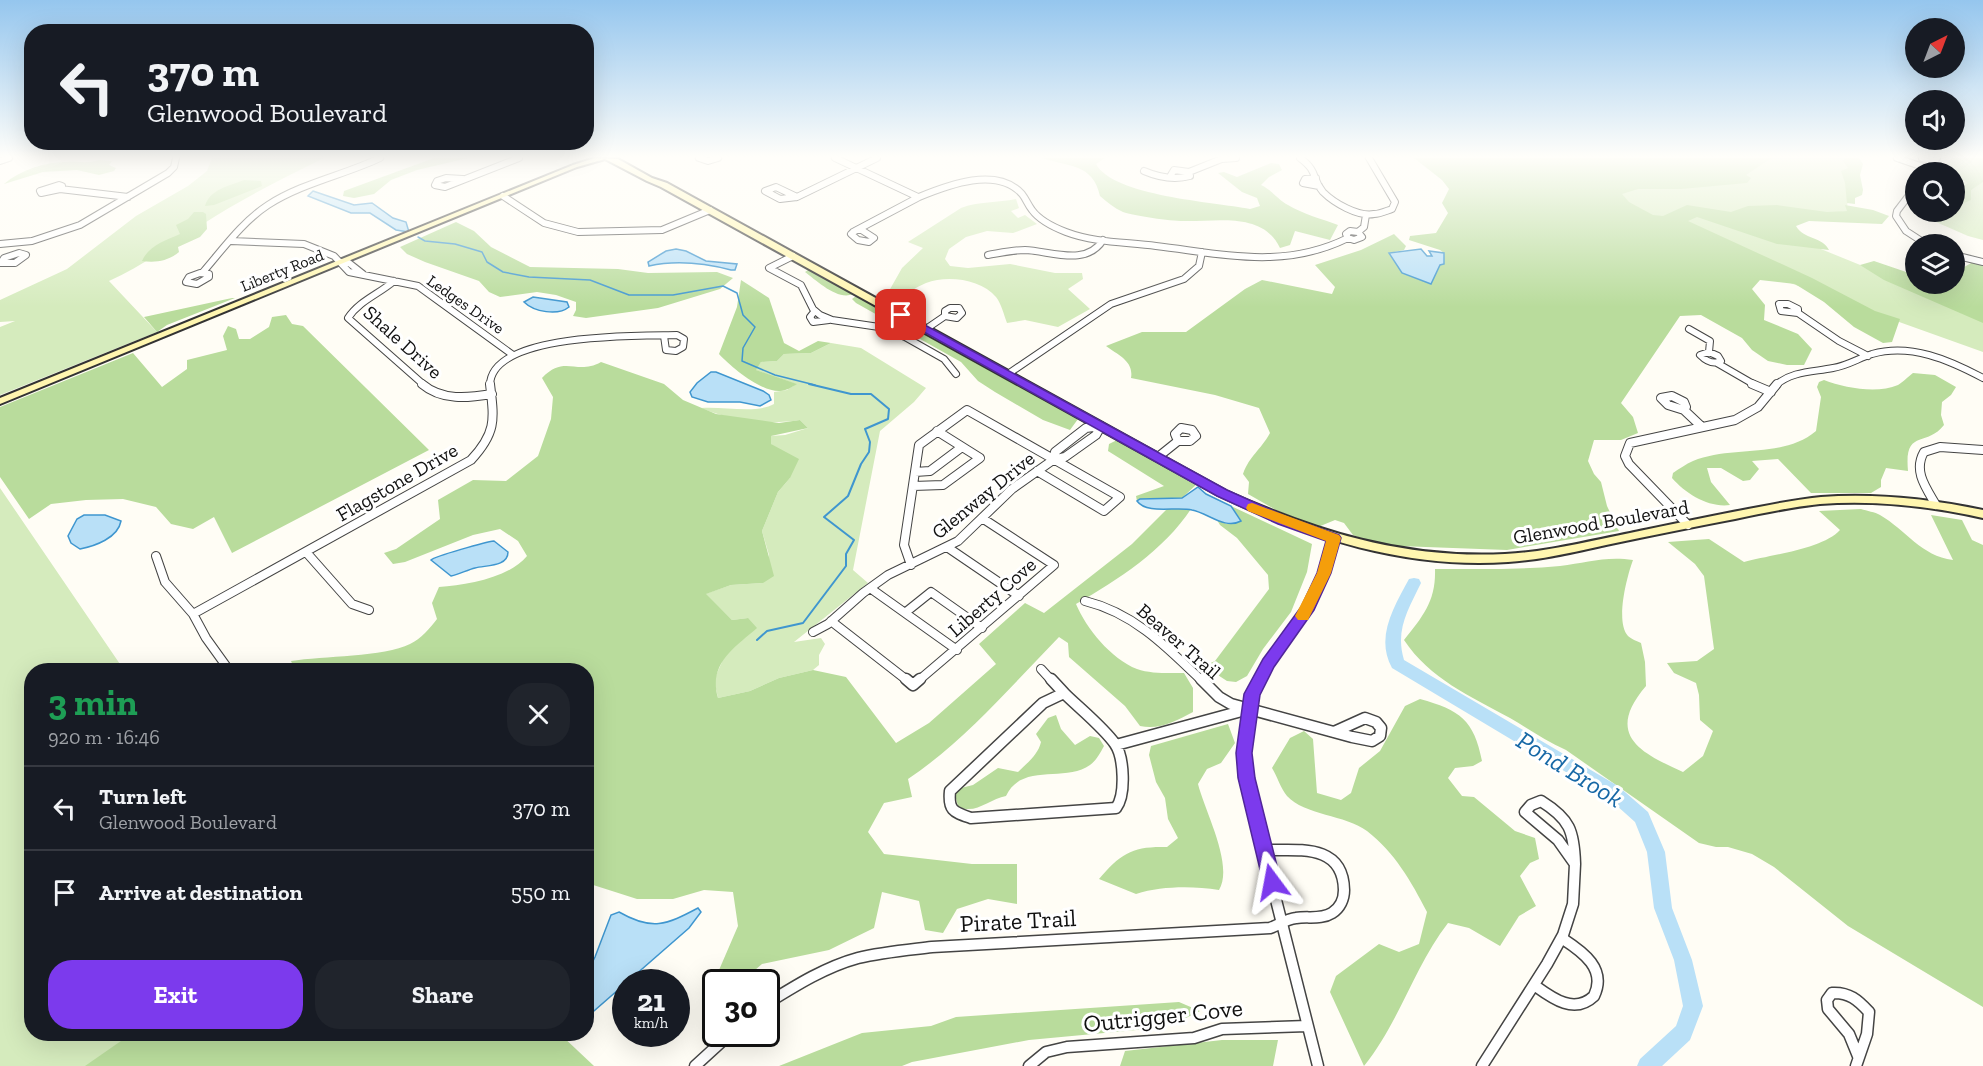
<!DOCTYPE html>
<html lang="en">
<head>
<meta charset="utf-8">
<style>
	body { margin:0; font-family:"Zilla Slab",serif; background:#20242c; color:#f1f3f6; height:100vh; display:flex; flex-direction:column; font-size:22px; white-space:nowrap }
	* { box-sizing:border-box; margin:0 }
	p { font-size:20px; color:#9ea1a6 }
	.icon { flex:none; width:33px; height:33px; fill:none; stroke:currentColor; stroke-width:2; stroke-linecap:round; stroke-linejoin:round }
	.map { position:relative; flex:1; overflow:hidden }
	.side { position:absolute; left:24px; top:663px; width:570px; height:378px; display:flex; flex-direction:column; background:#171b24; border-radius:24px; box-shadow:0 6px 24px #0002 }
	.side>* { flex:none }
	.banner { position:absolute; left:24px; top:24px; width:570px; height:126px; border-radius:24px; box-shadow:0 6px 24px #0002; background:#171b24; color:#f1f3f6; overflow:hidden }
	.needle { width:39px; rotate:42deg }
	.fabs { position:absolute; left:1905px; top:18px; display:grid; gap:12px }
	.fabs a { display:grid; place-items:center; width:60px; height:60px; border-radius:50%; background:#171b24; box-shadow:0 6px 24px #0002; font-size:30px }
	.speed { position:absolute; left:612px; top:969px; display:flex; gap:12px; font-size:30px; font-weight:700; text-align:center }
	.speed>* { display:grid; place-content:center; width:78px; height:78px; border-radius:50%; background:#171b24; box-shadow:0 6px 24px #0002; line-height:1 }
	.speed small { font-size:15px; font-weight:400 }
	.speed .limit { border:3px solid #111; border-radius:9px; background:#fff; color:#111 }
	.pin { position:absolute; display:grid; place-items:center; width:51px; height:51px; color:#fff; margin:-26px; border-radius:12px; box-shadow:0 3px 9px #0006 }
	.me { position:absolute; width:66px; margin:-33px; rotate:347deg; stroke-linejoin:round; filter:drop-shadow(0 0 4px #0008) }
	.turn { display:flex; align-items:center; gap:21px; height:126px; padding:0 24px; font-size:27px }
	.turn .icon { width:78px; height:78px; stroke-width:2.5 }
	.turn b { display:block; font-size:42px; line-height:51px }
	.round { display:grid; place-items:center; flex:none; width:63px; height:63px; border-radius:24px; background:#20242c }
	.head { display:flex; align-items:center; justify-content:space-between; height:102px; padding:0 24px }
	h1 { font-size:36px; font-weight:700; line-height:45px; color:#1e9e55 }
	.button { display:flex; gap:12px; margin-top:auto; padding:12px 24px }
	.button a { flex:1; height:69px; border-radius:24px; background:#7c3aed; color:#fff; font-size:24px; font-weight:700; line-height:69px; text-align:center }
	.button a+a { background:#20242c; color:#f1f3f6 }
	ul { padding:0; list-style:none }
	li { display:flex; align-items:center; gap:18px; height:84px; padding:0 24px; border-top:2px solid #363941 }
	li div { flex:1 }
	li b { display:block; font-size:22px }
	li em { font-style:normal }
	.map>svg:first-child { display:block }
	.green { fill:#d5ebbd }
	.forest { fill:#b9dc9c }
	.water { fill:#b9e0f7; stroke:#3f96cf; stroke-width:1.5 }
	.lines { fill:none; stroke-linecap:round; stroke-linejoin:round }
	.stream-far1 { stroke:#3f96cf; stroke-width:1.5 }
	.stream { stroke:#3f96cf; stroke-width:2 }
	.river { fill:#b9e0f7; fill-rule:evenodd }
	.street-far2-casing { stroke:#444; stroke-width:8 }
	.street-far1-casing { stroke:#444; stroke-width:10 }
	.street-casing { stroke:#444; stroke-width:13 }
	.secondary-casing { stroke:#333; stroke-width:4 }
	.street-far2 { stroke:#fff; stroke-width:6 }
	.street-far1 { stroke:#fff; stroke-width:8 }
	.street { stroke:#fff; stroke-width:10 }
	.secondary { fill:#fff6b0; fill-rule:evenodd }
	.route { fill:#7c3aed; stroke:#51269a; stroke-width:1.5 }
	.slow { fill:#f59e0b }
	.labels { text-anchor:middle; stroke-width:6; stroke-linejoin:round; paint-order:stroke }
	.far-street-label { font-size:16px; fill:#111; stroke:#fff }
	.street-label { font-size:20px; fill:#111; stroke:#fff }
	.near-street-label { font-size:24px; fill:#111; stroke:#fff }
	.near-water-label { font-size:26px; font-style:italic; fill:#1768a6; stroke:#fff }
</style>
</head>
<body>
<div class="map">
<svg width="1983" height="1066" viewBox="0 0 1983 1066">
	<rect width="100%" height="100%" fill="#fffdf5"/>
	<path class="green" d="M212 158H324C283 178 242 199 203 224 172 243 143 266 109 281L157 332 0 395V327L15 321 0 322V300L67 269 136 216 188 186 207 171Z
		M1772 158H1850L1847 211 1785 219 1779 232 1875 271 1983 301V352L1793 284 1610 201 1625 187 1734 182Z
		M1983 162V240L1968 236 1936 222 1939 212H1954L1955 192Z
		M1016 199 1019 208 1011 211 1018 218 1025 215 1037 224 1013 233 987 231 966 237 949 249 945 259 950 266 968 268 1010 264 1055 273H1082L1083 279 1068 289 1090 309 1058 327 1025 320 1007 323C1004 315 1001 303 996 297 981 279 947 275 926 283 916 287 907 294 897 299L889 291 902 268 923 248 908 242 961 208C978 201 998 203 1016 199Z
		M831 343 861 348 926 388 914 402 880 431 853 570 868 583 794 642 821 638 825 644 819 655V665L813 670 779 678 750 691 718 698 714 680 725 655 748 618 732 620 705 594 731 585 763 583 769 555 762 531 778 492 790 478 771 444V436L785 435 808 428 800 420C768 425 732 421 701 408 722 406 757 414 774 404V392L787 390 796 384 755 370 761 362 777 361 784 354 811 353Z
		M0 488 124 670H32V1034H372L394 1066H0Z"/>
	<path class="forest" d="M434 158H468L417 170 391 180 374 194 354 198 343 196 344 191Z
		M1042 158H1105L1096 164C1113 196 1214 202 1250 209L1260 206 1257 198 1242 192 1218 173 1224 172 1237 177 1271 163 1279 164 1282 170 1269 177 1261 185C1272 190 1277 199 1288 205 1303 214 1322 219 1338 225L1330 240 1295 231 1290 245 1280 248C1263 211 1215 222 1183 221 1171 221 1134 216 1123 212 1114 208 1107 202 1100 196 1093 163 1068 167 1042 158Z
		M1414 158H1772L1746 175 1751 178 1747 183 1681 189H1638L1622 194 1629 202 1653 215 1663 216 1687 205 1731 212 1748 206 1777 205 1827 212 1847 211 1845 205 1873 210 1889 216 1882 224 1809 221 1796 226C1803 239 1823 237 1829 250L1777 244 1697 217 1688 221 1812 278 1875 311 1900 319 1892 342 1883 343 1854 327 1824 302 1795 284 1760 280 1752 289 1765 305 1764 320 1798 334 1812 349 1804 365H1787L1768 361 1752 350 1742 338 1701 315 1680 316 1621 403 1633 417 1638 433 1621 440H1594L1588 461 1594 474 1601 482 1607 506 1619 531 1507 550 1399 546 1374 543 1353 535 1344 523 1335 520 1318 527 1276 510 1248 494 1249 482 1243 474C1250 455 1260 451 1270 433L1259 408 1215 395 1131 378C1134 361 1118 355 1106 346L1142 332H1186L1245 289 1262 280 1332 294 1335 287 1315 265 1361 250 1394 234 1406 246 1404 250 1389 253 1402 272 1431 284 1444 253 1440 250 1409 240 1410 236 1436 233 1448 213 1442 203 1449 189 1442 180Z
		M1845 158H1859L1863 164 1860 175 1863 190 1862 195 1855 198V204L1847 203 1845 183 1841 171 1848 168 1843 161Z
		M1952 158H1983V182L1971 190V200L1964 203 1957 202 1959 193 1964 190 1960 188 1968 183 1955 176 1954 172 1940 171Z
		M99 160 112 161 109 165 116 168 114 171 99 175 77 170 43 172 4 184C20 170 45 162 66 162 79 161 87 164 99 160Z
		M244 180 261 181 262 186 214 205 205 206C210 189 229 186 244 180Z
		M194 212H203L206 214 207 229 200 237 178 247 179 252C168 261 156 263 142 261 149 245 165 241 180 234L176 225 188 219Z
		M456 222 474 231 491 247 530 267 618 269 648 273 717 272 733 278 720 289 658 308 586 318 573 316 576 310V302L556 295 537 292 500 297 489 292 479 281 425 262 407 254 400 247Z
		M1874 261 1915 275 1916 284H1954L1955 272 1975 261 1983 262V323L1884 280 1860 265Z
		M811 268 845 286 853 294C838 301 817 281 805 272Z
		M741 280 769 298 784 343 799 351 818 341 831 343 811 353 784 354 777 361 761 362 756 370 797 384C792 387 786 391 780 391 761 392 731 367 719 354L737 307Z
		M856 296 1068 412 1078 419 1070 430 1043 420 995 392 978 381 961 362 856 303 852 299Z
		M232 298H235L167 325 157 332 144 317Z
		M286 315 292 324 303 326 429 450 232 553 214 517 193 529 171 524 156 507 123 499 86 500 51 504 29 519 0 477V407L133 353 162 387 187 369V360L227 350 223 336 228 326 236 329 239 339H250L269 327 272 317Z
		M601 362 664 384 683 400 716 414 779 423 800 420 808 428 771 436V444L799 459 790 478 778 492 762 531 774 576 763 583 731 585 706 594 732 620 748 618 757 628C734 648 708 664 718 698L750 691 779 678 813 670 846 677 896 743 929 723 996 664 979 644 1025 603 1044 613 1132 544 1168 508 1191 509C1164 550 1118 580 1076 604 1086 628 1111 659 1137 669 1151 674 1169 673 1184 673L1193 688V712C1176 721 1160 730 1140 726L1125 706 1069 657 1068 643 1059 637C1011 686 966 740 908 779L912 797 884 803 868 832 884 854 972 864H1017V904L988 899 957 909 943 933 925 930 919 901 882 892 874 928 829 950 762 964 741 982H720L716 977 738 926 733 892 704 890 673 899H637L587 883 586 670H295L291 661C323 656 384 657 410 644 421 639 430 628 437 619L432 603 439 587C467 585 509 578 527 556L518 541 500 529 473 535 405 562 393 564 384 553 396 549 440 519 438 500 473 480 506 481 538 456 551 419 553 397 542 378C565 354 576 376 601 362Z
		M1913 373 1935 375 1956 387 1951 395 1942 402 1941 415 1944 425C1926 448 1904 428 1908 471L1886 468 1881 480V487L1871 493H1811L1778 459 1752 461 1759 469 1750 480 1743 481 1721 468H1707L1711 482 1730 505C1709 508 1686 494 1672 478L1673 473C1679 469 1686 464 1693 461 1732 445 1783 459 1816 431L1821 397 1817 387 1819 382 1824 380C1845 388 1877 394 1898 385 1903 382 1909 376 1913 373Z
		M1119 439 1198 483 1182 498 1141 499 1137 501 1136 496 1164 486 1108 451 1109 444Z
		M1231 506 1312 544 1307 572 1291 612 1263 649 1247 676 1236 682 1227 681 1204 666 1215 661 1269 589 1268 575 1237 538 1220 525 1217 520 1227 524 1241 520Z
		M1861 509C1867 511 1875 512 1880 515 1906 530 1921 556 1953 560L1931 515 1962 520 1972 540 1983 545V1007L1848 926 1774 867 1752 854 1728 847H1716L1699 843 1566 750C1546 741 1529 729 1510 718 1470 696 1430 679 1404 640 1423 616 1436 601 1435 569 1476 569 1518 570 1560 566 1586 563 1605 556 1633 560 1627 576 1615 622 1628 636 1631 639 1637 641 1641 643L1645 662 1646 686C1604 735 1641 753 1683 772L1703 756 1713 731 1700 720 1699 695 1696 683 1674 673 1667 663 1697 661 1714 649 1704 576 1695 564 1668 542 1709 539 1744 562C1770 555 1823 549 1840 530L1819 511Z
		M1420 699C1460 710 1474 720 1482 761L1473 766 1455 768 1448 778 1462 796 1474 797 1515 831 1535 838 1539 859 1530 863 1520 876 1536 906 1519 916 1500 946 1469 928 1448 923C1414 967 1399 1023 1364 1066L1330 992 1336 976 1379 944 1399 952 1419 944 1427 912C1411 881 1395 853 1367 831 1346 815 1304 815 1287 796 1281 789 1277 776 1272 768L1290 738 1304 731 1313 739 1317 793 1341 800 1351 793 1359 768 1380 751 1405 706Z
		M1056 715 1061 729 1075 745 1090 736 1099 738 1104 746C1100 753 1097 760 1090 765 1065 783 1022 762 1006 796 989 799 974 816 958 806L955 795 961 788 973 785 998 768 1018 772C1027 763 1038 755 1041 742L1036 734 1048 718Z
		M1228 724 1235 743 1221 763 1207 769 1198 784C1205 812 1234 865 1219 890 1192 886 1162 886 1136 894L1099 879C1121 853 1133 846 1167 847L1178 838 1168 819 1165 798 1156 782 1149 755 1151 746Z
		M1179 1002 1200 1011 1176 1023 1147 1029 1029 1040 912 1062 902 1066H779L862 1033 931 1026 956 1017Z
		M131 1034H560L594 1066H85Z
		M1222 1040H1278L1273 1066H1120L1125 1051Z"/>
	<path class="water" d="M313 191 354 205 372 203 393 218 406 222 409 232 396 230 370 213H351L308 196Z
		M676 249 686 251 706 261 737 264 735 270H731C704 263 676 260 649 266L648 262 666 251Z
		M1421 249 1427 256H1432L1429 251 1444 253V264L1440 265 1431 284 1402 273 1389 253Z
		M533 297 567 302 569 307C558 316 534 312 524 302Z
		M711 372H716L763 391 769 395 771 400 760 406 740 402H708L692 397 690 392 697 383Z
		M1198 487 1206 494 1231 506 1241 521C1225 530 1208 513 1192 510 1177 506 1147 515 1137 501L1140 499 1182 498Z
		M84 515H105L121 521C118 538 95 546 80 549L71 543 68 536 77 519Z
		M494 541 508 552C508 567 486 565 475 568 467 570 460 574 451 576L431 560C435 556 486 542 494 541Z
		M698 908 701 912 689 928 587 1017V973L595 957 611 915 619 912C652 931 666 925 698 908Z"/>
	<g class="lines">
		<path class="stream-far1" d="M418 237 425 241 455 244 482 252 487 262 503 272 529 277 590 280 629 295H673L723 286 737 293 743 315 755 327 743 348 742 361 775 375 815 385"/>
		<path class="stream" d="M757 640 767 631 803 623 846 566V554L854 540 824 517 848 496 861 464 869 452 870 442 865 429 888 419 889 409 871 394H851L809 384"/>
		<path class="river" d="M1414 578 1419 579 1421 583C1408 610 1395 630 1404 660L1618 786 1648 812 1665 852 1672 908 1692 960 1703 1006 1690 1040 1662 1066H1637L1640 1059 1676 1026 1683 1006 1674 960 1654 908 1647 852 1635 822 1606 796 1392 668C1375 637 1394 607 1409 579Z"/>
		<defs>
			<path id="street-far2" d="M699 158 708 161 718 158
				M835 158 918 197
				M1300 158C1319 172 1311 178 1323 192 1334 203 1358 217 1374 214 1380 214 1386 211 1392 209L1395 202 1369 158
				M1897 158 1929 169
				M1922 158 1934 161
				M1222 159 1236 158
				M0 161 9 158
				M1144 171C1158 177 1175 180 1190 176L1189 172 1224 158
				M1927 171 1937 158
				M1171 175 1174 170 1189 172
				M1316 178 1305 179 1303 183 1319 186
				M463 179 446 178 437 181 435 185 445 187 519 158
				M59 185 62 186 60 189 41 193 40 191Z
				M1916 186 1897 211 1896 216 1906 231 1926 244
				M776 187 797 197 780 199 765 191Z
				M60 189 128 197
				M503 196 544 223 578 232 662 230 710 210
				M797 197 877 158
				M860 229 874 238 869 242 858 240 851 234 853 232 919 197C948 185 997 166 1022 194 1026 199 1028 205 1032 210 1040 221 1053 227 1066 232 1095 243 1126 242 1156 246 1224 254 1283 270 1348 238
				M1350 231 1358 232 1362 237 1354 240 1348 238 1346 234Z
				M1358 232 1364 227 1366 215
				M231 241 304 244 334 256 349 272 418 286 513 355
				M0 244 32 241 80 225 168 173 174 167 176 158
				M19 253 26 255 15 263H1L4 258Z
				M988 255C1000 253 1013 250 1025 250 1051 251 1086 267 1103 240
				M1954 255 1983 262
				M793 256 769 268 801 285 813 309 820 315 832 320 879 327 905 337 944 359 956 374
				M341 262 349 263 363 274
				M203 272C223 249 242 222 268 205 302 183 344 175 380 158
				M200 273 209 274V277L197 284 186 282 189 277Z
				M394 281C379 294 359 301 348 318L424 385
				M1779 304H1788L1798 309V313L1781 311Z
				M950 308H959L962 313 957 318 945 316V311Z
				M814 312 810 317 813 322 829 320
				M1798 313 1839 341 1868 356
				M926 329 945 316
				M1689 329 1710 341 1709 352
				M1709 352 1718 356 1721 361C1713 365 1706 361 1700 355Z
				M1717 363 1755 385
				M1008 374 1111 304 1184 279 1199 266 1202 252
				M490 385C491 332 640 336 677 335L684 339 683 347 676 351 666 350 664 336
				M1776 385C1792 371 1813 372 1833 368 1847 366 1859 358 1872 354 1911 343 1949 360 1983 378"/>
			<path id="street-far1" d="M422 384C442 401 468 398 492 394
				M1752 384 1771 392
				M1672 396 1684 402 1686 407 1684 410 1668 405 1661 398Z
				M1684 410 1702 427
				M1181 428 1192 430 1196 436 1190 441H1178L1175 434Z
				M1158 457 1178 441
				M1053 460 1055 452 1086 428 1101 426
				M915 472 930 471 962 447
				M913 486 943 485 980 458 937 431
				M1936 505C1926 488 1913 471 1924 452L1940 447 1983 450
				M1688 525 1629 464 1625 456 1630 443 1735 420 1758 407 1777 384
				M947 547 1019 596
				M306 552 352 604 369 610
				M156 556 165 582 193 614 206 638 229 670
				M911 565 904 545 919 445 967 410 1120 497 1104 511 1037 471
				M870 588 957 650
				M1085 601C1134 613 1167 647 1202 681
				M906 612 931 592 982 628
				M193 614 471 460C497 432 494 419 490 384
				M831 621 908 681
				M813 632 828 624 863 593 888 575 958 541 1012 489 1053 460 1065 457 1096 435 1101 426
				M1041 669 1052 681
				M918 681 1054 565 982 518
				M1259 681C1273 656 1291 635 1306 612 1320 589 1327 563 1334 538"/>
			<path id="street" d="M906 679 913 685 920 679
				M1051 679 1064 693
				M1201 679 1219 697 1231 704 1352 737 1372 741 1380 736 1381 728 1376 722 1365 718 1334 732
				M1260 679 1252 694 1244 753 1251 801 1318 1066
				M1064 693C1078 707 1104 728 1115 744 1124 757 1126 795 1116 808L971 818C954 812 948 811 950 791L1043 703Z
				M1116 745 1249 709
				M1541 801C1570 819 1574 831 1575 864L1558 840 1525 812 1531 805Z
				M1534 985C1552 998 1574 1015 1594 996 1607 969 1583 952 1563 939
				M766 1004C795 986 825 967 858 958 882 952 907 950 932 947L1270 928C1279 925 1286 919 1296 918 1308 916 1321 920 1332 913 1340 908 1344 899 1344 890 1343 842 1296 851 1265 850
				M695 1066 730 1034
				M1029 1066 1046 1052 1067 1047 1194 1038 1222 1029 1307 1026
				M1482 1066 1547 964 1563 935 1573 904 1575 864
				M1856 1066 1867 1034 1869 1012C1858 1000 1849 992 1832 993L1827 1000 1828 1009 1849 1034 1858 1056"/>
			<path id="secondary" d="M595 158 618 159 652 178 667 183 1226 491C1317 532 1404 559 1505 554 1547 552 1589 541 1630 533 1673 524 1715 515 1759 507 1779 503 1800 499 1821 497 1876 493 1930 499 1983 510V518C1930 506 1875 500 1820 504 1792 507 1763 513 1735 519 1692 527 1649 536 1606 545 1574 552 1541 560 1508 562 1406 569 1310 538 1218 495L661 187 647 181 605 159 577 167 0 404V398L573 165Z"/>
		</defs>
		<use href="#street-far2" class="street-far2-casing"/>
		<use href="#street-far1" class="street-far1-casing"/>
		<use href="#street" class="street-casing"/>
		<use href="#secondary" class="secondary-casing"/>
		<use href="#street-far2" class="street-far2"/>
		<use href="#street-far1" class="street-far1"/>
		<use href="#street" class="street"/>
		<use href="#secondary" class="secondary"/>
	</g>
	<linearGradient id="sky" x2="0" y2="1"><stop stop-color="#95c6ee"/><stop offset="0.51" stop-color="#fffefa"/><stop offset="1" stop-color="#fffefa" stop-opacity="0"/></linearGradient>
	<rect width="1983" height="307" fill="url(#sky)"/>
	<path class="route" d="M901 312 1227 490 1287 517 1339 535 1341 538 1331 573 1314 610 1274 667 1260 695 1252 753 1255 778 1281 882 1278 888 1272 891 1266 888 1263 882 1238 778 1236 753 1244 694 1263 659 1301 607 1317 573 1326 541 1278 524 1217 496 897 317V313Z"/>
	<path class="slow" d="M1252 503 1339 535 1341 538 1331 573 1308 620H1298L1295 616 1317 573 1326 541 1248 511 1246 508 1248 504Z"/>
	<g class="labels">
		<g class="far-street-label">
			<text transform="translate(282 270) rotate(-22)" y="6">Liberty Road</text>
			<text transform="translate(466 304) rotate(35)" y="6">Ledges Drive</text>
		</g>
		<g class="street-label">
			<text transform="translate(403 342) rotate(42)" y="7">Shale Drive</text>
			<text transform="translate(397 482) rotate(-30)" y="7">Flagstone Drive</text>
			<text transform="translate(983 495) rotate(-39)" y="7">Glenway Drive</text>
			<text transform="translate(1601 522) rotate(-10)" y="7">Glenwood Boulevard</text>
			<text transform="translate(992 597) rotate(-41)" y="7">Liberty Cove</text>
			<text transform="translate(1179 641) rotate(41)" y="7">Beaver Trail</text>
		</g>
		<g class="near-street-label">
			<text transform="translate(1018 921) rotate(-3)" y="8">Pirate Trail</text>
			<text transform="translate(1163 1016) rotate(-6)" y="8">Outrigger Cove</text>
		</g>
		<g class="near-water-label">
			<text transform="translate(1570 769) rotate(32)" y="9">Pond Brook</text>
		</g>
	</g>
</svg>
<div class="fabs">
<a><svg class="needle" viewBox="-14 -14 28 28"><path d="M0-13l5 13h-10z" fill="#e53935"/><path d="M0 13l5-13h-10z" fill="#9ea1a6"/></svg></a>
<a><svg class="icon" aria-label="sound" viewBox="0 0 24 24"><path d="M4 9h4l5-4v14l-5-4H4zM17 9q2 3 0 6"/></svg></a>
<a><svg class="icon" aria-label="search" viewBox="0 0 24 24"><circle cx="10" cy="10" r="6"/><path d="M15 15l6 6"/></svg></a>
<a><svg class="icon" aria-label="layers" viewBox="0 0 24 24"><path d="M12 4l9 5-9 5-9-5zM3 14l9 5 9-5"/></svg></a>
</div>
<div class="speed"><div>21<small>km/h</small></div><div class="limit">30</div></div>
<div class="pin" style="left:901px;top:315px;background:#d93025"><svg class="icon" aria-label="arrive" viewBox="0 0 24 24"><path d="M6 21V4h12l-3 4 3 4H6"/></svg></div>
<svg class="me" style="left:1272px;top:882px" viewBox="-20 -20 40 40"><path d="M0-17L14 15 0 8-14 15z" fill="#7c3aed" stroke="#fff" stroke-width="4"/></svg>
<div class="banner">
<div class="turn"><svg class="icon" aria-label="left" viewBox="0 0 24 24"><path d="M17 20v-9H6M10 6l-5 5 5 5"/></svg><div><b>370 m</b>Glenwood Boulevard</div></div>
</div>
<section class="side">
<div class="head"><div><h1>3 min</h1><p>920 m · 16:46</p></div><a class="round"><svg class="icon" aria-label="close" viewBox="0 0 24 24"><path d="M6 6l12 12M18 6L6 18"/></svg></a></div>
<ul>
<li><svg class="icon" aria-label="left" viewBox="0 0 24 24"><path d="M17 20v-9H6M10 6l-5 5 5 5"/></svg><div><b>Turn left</b><p>Glenwood Boulevard</p></div><em>370 m</em></li>
<li><svg class="icon" aria-label="arrive" viewBox="0 0 24 24"><path d="M6 21V4h12l-3 4 3 4H6"/></svg><div><b>Arrive at destination</b></div><em>550 m</em></li>
</ul>
<div class="button"><a>Exit</a><a>Share</a></div>
</section>
</div>
</body>
</html>
